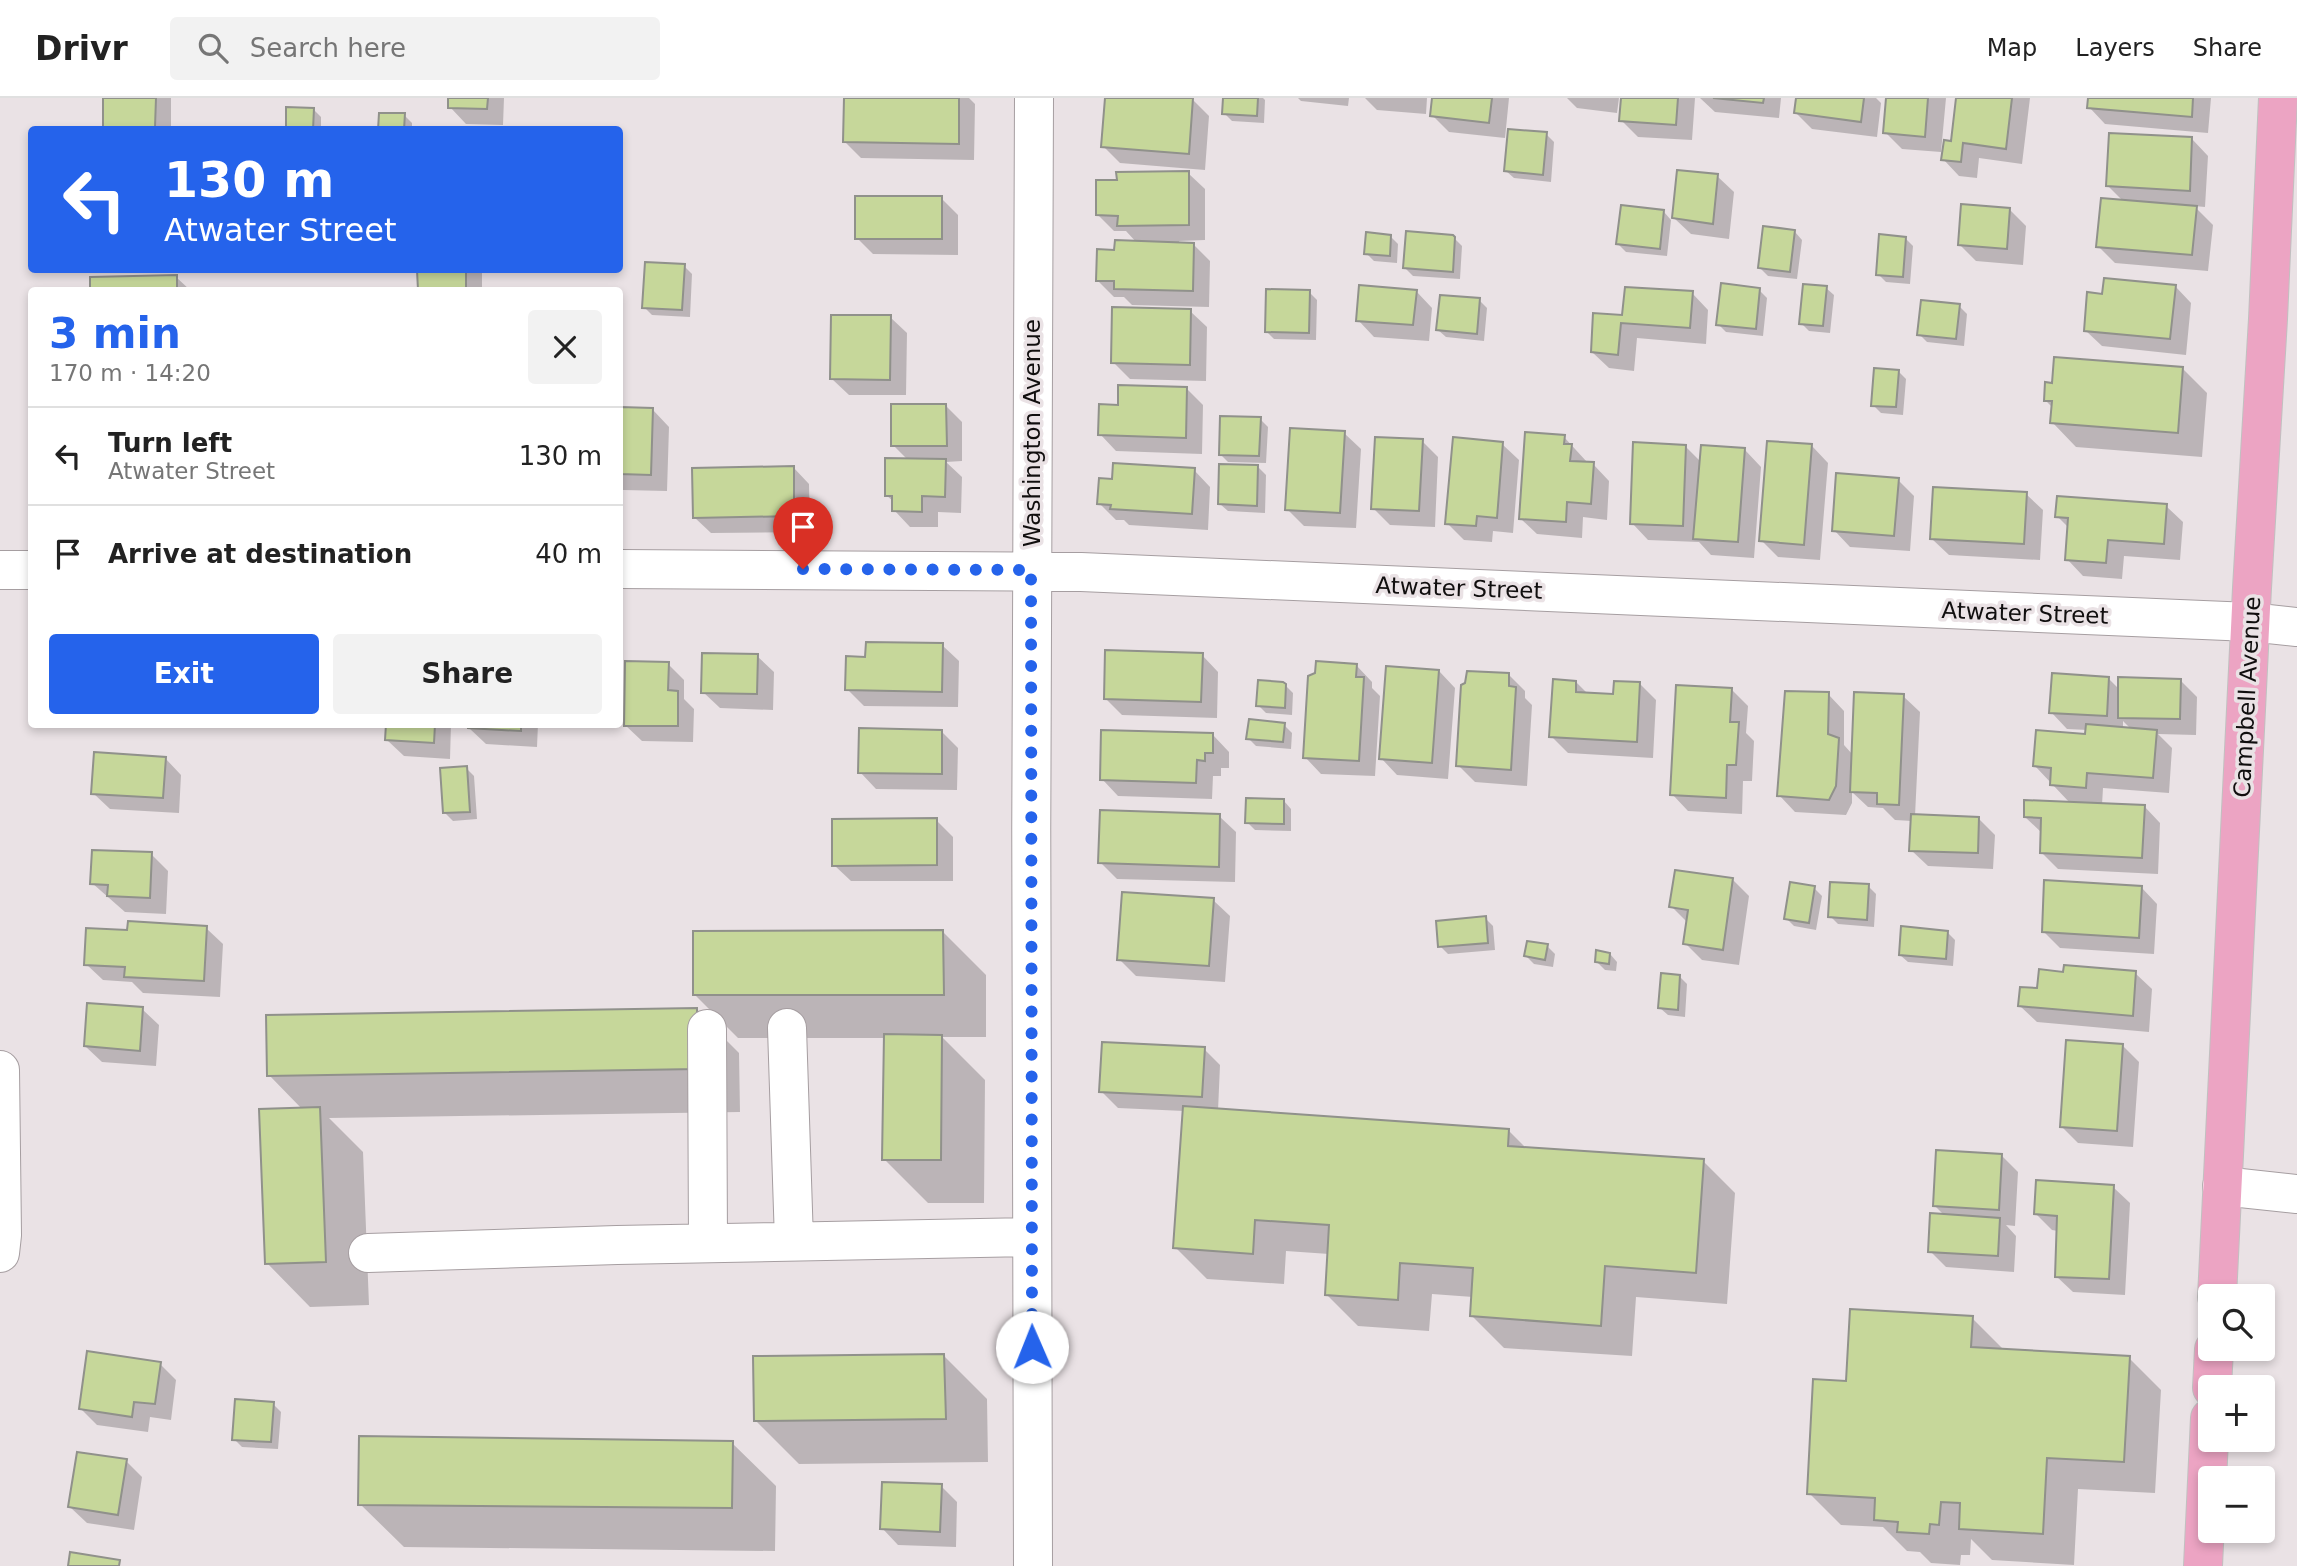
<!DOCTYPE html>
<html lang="en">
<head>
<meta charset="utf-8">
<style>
	body { margin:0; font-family:"DejaVu Sans",sans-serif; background:#f2f2f2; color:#222; height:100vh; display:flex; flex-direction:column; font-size:26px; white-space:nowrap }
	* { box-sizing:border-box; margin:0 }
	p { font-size:23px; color:#767676 }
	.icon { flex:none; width:38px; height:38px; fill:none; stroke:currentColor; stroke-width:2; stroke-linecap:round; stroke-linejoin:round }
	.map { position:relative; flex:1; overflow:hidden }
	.details { position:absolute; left:28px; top:189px; width:595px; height:441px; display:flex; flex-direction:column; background:#fff; border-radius:7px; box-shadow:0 4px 10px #0003 }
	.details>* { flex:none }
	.guide { position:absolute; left:28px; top:28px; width:595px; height:147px; border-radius:7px; box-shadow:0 4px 10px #0003; background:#2563eb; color:#fff; overflow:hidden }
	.fabs { position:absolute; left:2198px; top:1186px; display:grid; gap:14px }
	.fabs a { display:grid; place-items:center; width:77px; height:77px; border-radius:7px; background:#fff; box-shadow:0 4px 10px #0003; font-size:35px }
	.pin { position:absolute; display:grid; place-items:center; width:60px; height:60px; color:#fff; margin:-72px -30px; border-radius:50% 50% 50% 0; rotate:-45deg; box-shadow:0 0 7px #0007 }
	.pin .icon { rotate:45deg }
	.me { position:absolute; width:77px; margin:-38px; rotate:359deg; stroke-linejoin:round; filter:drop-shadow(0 0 5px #0008) }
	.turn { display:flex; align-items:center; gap:24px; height:147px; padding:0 21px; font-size:32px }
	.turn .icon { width:91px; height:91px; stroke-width:2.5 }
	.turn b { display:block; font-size:49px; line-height:60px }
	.round { display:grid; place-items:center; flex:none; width:74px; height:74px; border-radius:7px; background:#f2f2f2 }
	.headline { display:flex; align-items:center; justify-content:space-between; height:119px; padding:0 21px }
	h1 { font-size:42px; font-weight:800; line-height:52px; color:#2563eb }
	.primary-button { display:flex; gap:14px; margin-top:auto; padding:14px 21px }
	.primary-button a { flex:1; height:80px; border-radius:7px; background:#2563eb; color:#fff; font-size:28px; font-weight:800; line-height:80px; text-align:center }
	.primary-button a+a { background:#f2f2f2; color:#222 }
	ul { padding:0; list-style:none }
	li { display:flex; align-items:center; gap:21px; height:98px; padding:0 21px; border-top:2px solid #e0e0e0 }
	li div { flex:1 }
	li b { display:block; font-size:26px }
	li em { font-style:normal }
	header { display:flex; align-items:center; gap:42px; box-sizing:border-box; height:98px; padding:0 35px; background:#fff; border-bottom:2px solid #e0e0e0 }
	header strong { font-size:33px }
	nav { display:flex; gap:38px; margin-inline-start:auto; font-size:24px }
	.search { width:490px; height:63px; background:#f2f2f2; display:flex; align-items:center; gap:18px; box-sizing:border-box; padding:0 24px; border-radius:7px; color:#767676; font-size:26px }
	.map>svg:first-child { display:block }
	.shadow { fill:#0003; fill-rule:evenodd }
	.building { fill:#c6d79a; stroke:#90918b; stroke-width:2 }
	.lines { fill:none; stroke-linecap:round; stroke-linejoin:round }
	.minor-casing { stroke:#a69ea1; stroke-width:40 }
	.major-casing { stroke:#c1c0c0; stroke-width:40 }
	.minor { stroke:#fff; stroke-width:38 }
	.major { stroke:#eca4c3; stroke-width:38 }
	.route { stroke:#2563eb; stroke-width:12; stroke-dasharray:0 21.6 }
	.labels { text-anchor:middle; stroke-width:7; stroke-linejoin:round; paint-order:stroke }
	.street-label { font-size:23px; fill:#100e0e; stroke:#eae2e5 }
</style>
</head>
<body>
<header>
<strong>Drivr</strong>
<div class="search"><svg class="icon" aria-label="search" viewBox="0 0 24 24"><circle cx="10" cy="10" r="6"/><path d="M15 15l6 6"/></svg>Search here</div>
<nav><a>Map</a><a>Layers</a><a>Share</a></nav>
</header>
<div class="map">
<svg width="2297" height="1468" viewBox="0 0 2297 1468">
	<rect width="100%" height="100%" fill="#eae2e5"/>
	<path class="shadow" d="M105 0H171V32H109L105 28Z
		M450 0H504L503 27 466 26 450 9Z
		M845 0H969L975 6 974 62 861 60 845 44Z
		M1107 0 1192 1 1209 18 1205 72 1120 65 1103 48Z
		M1225 0H1263L1265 2 1264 25 1232 23 1224 15Z
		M1298 0H1349L1348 8 1301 3Z
		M1365 0H1427L1426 16 1377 12Z
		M1434 0H1509L1505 40 1449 34 1432 17Z
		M1567 0H1619L1617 15 1577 10Z
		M1623 0H1695L1692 42 1638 39 1621 22Z
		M1700 0H1781L1779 20 1715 14Z
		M1797 0H1876L1881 5 1877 39 1812 31 1796 15Z
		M1888 0H1946L1941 54 1902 51 1885 34Z
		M1958 0H2030L2022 66 1979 60 1977 80 1959 78 1943 61 1952 45Z
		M2090 0H2211L2208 35 2105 26 2089 9Z
		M313 11 321 19V32H288Z
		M404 17 412 25V32H380Z
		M1546 36 1554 44 1551 84 1514 80 1506 73Z
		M2192 41 2208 58 2205 109 2194 108 2213 127 2208 173 2115 165 2098 148 2124 104 2108 88Z
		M1188 75 1205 91V142L1179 143V146H1193L1210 163 1209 209 1132 207 1124 199H1114L1097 182 1116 154 1137 145 1126 133H1114L1098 117Z
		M1717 78 1734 94 1729 141 1691 136 1674 120Z
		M941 100 958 117V157L873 156 857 140Z
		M2010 112 2026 128 2023 167 1976 163 1960 147Z
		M1664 114 1671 122 1667 158 1626 154 1618 146Z
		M1795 134 1802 142 1797 181 1768 178 1760 170Z
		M1390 138 1398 146 1397 165 1374 163 1366 155Z
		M1454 140 1462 148 1460 181 1413 178 1405 170Z
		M1905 140 1913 148 1910 186 1886 184 1878 176Z
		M684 168 692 176 690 219 652 217 644 209Z
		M419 172H482V192H420Z
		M176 179 190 192H92V180Z
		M2175 188 2191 205 2186 257 2102 248 2085 232Z
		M1826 190 1834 197 1830 235 1809 233 1801 225Z
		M1759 192 1767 200 1763 238 1726 234 1718 226Z
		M1416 193 1432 210 1429 243 1374 239 1358 222Z
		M1309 194 1317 202 1316 242 1274 241 1266 233Z
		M1692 195 1708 212 1706 246 1637 240 1634 273 1609 270 1592 254 1624 219Z
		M1479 202 1487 210 1484 243 1446 239 1438 232Z
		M1959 208 1967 216 1964 248 1927 244 1919 236Z
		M1190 213 1207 229 1206 283 1130 281 1113 264Z
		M890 219 907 235 906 297H849L832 281Z
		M2182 270 2207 295 2202 359 2076 349 2052 324 2053 310 2045 302Z
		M1898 273 1906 281 1903 317 1881 315 1873 307Z
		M1187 291 1203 307 1202 356 1116 353 1100 336 1120 309Z
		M946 308 962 324V363L946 364 962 379 961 415 938 414V429H910L894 412V404L886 397 908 362 893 347Z
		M620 311 653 312 669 329 667 393 623 392 620 389Z
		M1260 321 1268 329 1266 365 1228 364 1220 356Z
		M1344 335 1361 351 1356 430 1304 428 1287 411Z
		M1564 339 1587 364 1593 366 1609 383 1607 422 1583 419 1582 440 1537 436 1520 420Z
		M1422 343 1438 359 1435 429 1390 427 1373 410Z
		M1502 346 1519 362 1513 435 1493 433 1492 444 1464 442 1447 425Z
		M1812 348 1828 365 1820 462 1778 459 1761 442Z
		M1686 349 1701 364 1745 352 1761 369 1754 460 1711 457 1699 444 1648 442 1632 425Z
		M793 369 809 386 810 434 711 435 694 419Z
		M1258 369 1266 377 1265 415 1228 413 1220 406Z
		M1194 372 1210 389 1208 432 1129 427 1124 422H1116L1099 405Z
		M1898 382 1914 398 1910 453 1850 449 1834 432Z
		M2026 396 2043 412 2040 462 1949 457 1932 441Z
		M2166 408 2183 424 2180 462 2124 458 2122 481 2083 478 2067 461 2069 430 2057 418Z
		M942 547 959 563 958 609 864 608 847 591 867 560Z
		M1202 557 1218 574 1217 620 1122 617 1106 601Z
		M757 558 774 574 773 612 720 610 703 594Z
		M668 566 684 582V601L694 611 693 644 642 643 625 627Z
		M1356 567 1372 584V590L1380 598 1375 678 1321 676 1305 659Z
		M1439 573 1455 590 1448 681 1397 677 1381 660Z
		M1509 577 1525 593V600L1532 607 1527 688 1475 684 1458 667Z
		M2108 580 2120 592 2180 582 2197 599 2196 637 2158 636 2172 650 2169 695 2103 690 2102 707 2144 708 2160 725 2158 776 2058 771 2042 755V735L2025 719 2070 705 2035 668 2087 638 2088 632 2067 631 2051 614ZM2123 623 2132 632 2123 631Z
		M1576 584 1588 596 1615 598 1640 586 1656 602 1653 660 1568 655 1551 638Z
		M1283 585 1293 595 1292 617 1266 615 1258 607Z
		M1732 592 1748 608 1746 635 1754 643 1752 683H1743L1742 716 1688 713 1672 696Z
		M1828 596 1844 613V647L1853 657 1903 598 1920 614 1915 718 1978 720 1995 737 1993 771 1928 768 1911 752 1912 723 1895 722 1883 710 1868 709 1852 694V705L1846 717 1795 714 1779 697Z
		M388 626H451L450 661 404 658 387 642Z
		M470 626H538L537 649 486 646 469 630Z
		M1284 627 1292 635 1291 651 1256 648 1248 640Z
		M941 633 958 650 957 692 876 691 860 674Z
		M1213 637 1229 654V670H1221V678H1213L1212 701 1118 698 1102 681Z
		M165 660 181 677 179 715 110 711 93 695Z
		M466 670 474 678 477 721 453 723 445 715Z
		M1284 703 1291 711V733L1255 732 1247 724Z
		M1219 718 1236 734 1235 784 1117 781 1100 764Z
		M936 722 953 739V783H851L834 767Z
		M151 756 168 773 166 816 125 814 92 785Z
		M1733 782 1749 798 1739 867 1702 862 1685 845 1688 825 1671 808Z
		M1868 788 1876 796 1874 829 1838 826 1830 818Z
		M2141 789 2157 806 2154 856 2060 850 2043 833Z
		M1814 790 1822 798 1816 832 1794 828 1786 820Z
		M1213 802 1230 818 1225 884 1136 878 1119 861Z
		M1485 820 1493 828 1495 852 1448 856 1440 848Z
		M206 830 223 846 220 899 143 895 132 884 103 882 86 866Z
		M943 834 986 877V939H942L985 982 984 1105H928L884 1061 885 940H738L695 897Z
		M1947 834 1955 842 1953 868 1908 864 1900 857Z
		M1547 848 1555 856 1553 869 1534 866 1526 858Z
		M1610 856 1617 864 1616 873 1605 872 1597 864Z
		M2135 875 2152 891 2149 934 2037 924 2020 908 2039 892 2065 876Z
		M1679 878 1687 886 1685 919 1668 917 1660 910Z
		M142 911 159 927 156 968 102 964 85 948Z
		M696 912 739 955 740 1014 329 1020 363 1054 369 1207 310 1209 267 1165 303 1012 269 977Z
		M2123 948 2139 964 2133 1049 2078 1045 2062 1029Z
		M1204 951 1220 967 1218 1013 1508 1032 1527 1051 1703 1063 1735 1095 1727 1206 1636 1199 1632 1258 1504 1250 1472 1218 1473 1199 1432 1196 1429 1233 1358 1228 1326 1196 1329 1156 1286 1153 1284 1186 1207 1181 1175 1149 1184 1013 1118 1010 1101 993Z
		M2001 1057 2018 1074 2015 1128 2006 1127 2016 1138 2014 1174 1946 1169 1930 1153 1945 1118 1935 1108Z
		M2113 1089 2130 1105 2125 1197 2073 1194 2056 1178 2058 1133 2052 1132 2036 1116Z
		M1972 1220 2004 1252 2129 1260 2161 1292 2155 1395 2078 1391 2074 1467 1992 1462 1971 1441 1970 1457H1961L1960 1467 1931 1465 1920 1454 1907 1453 1883 1429 1841 1427 1809 1395 1848 1285Z
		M944 1258 987 1301 988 1364 799 1366 755 1322Z
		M160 1266 176 1282 171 1322 150 1319 148 1334 97 1327 81 1311Z
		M273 1306 281 1314 278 1351 242 1349 234 1341Z
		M732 1345 776 1388 775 1453 404 1449 360 1406Z
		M126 1363 142 1379 134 1432 87 1425 70 1409Z
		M941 1388 957 1404 956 1449 898 1447 882 1430Z"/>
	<path class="building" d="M103 0H156L155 29H103Z
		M448 0H488L487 11 448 10Z
		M844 0H959V46L843 44Z
		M1105 0H1193L1189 56 1101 49Z
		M1223 0H1258L1257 18 1222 16Z
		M1432 0H1492L1489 25 1430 18Z
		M1621 0H1678L1676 27 1619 23Z
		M1713 0H1764L1763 5Z
		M1796 0H1864L1861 24 1794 15Z
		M1886 0H1928L1925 39 1883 35Z
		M1956 0H2012L2006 51 1963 45 1961 64 1941 62 1944 42 1951 43Z
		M2088 0H2193L2192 19 2087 10Z
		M286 9 314 10 313 32H286Z
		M379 15H405L404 32H378Z
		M1508 31 1547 34 1543 77 1504 73Z
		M2109 35 2192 39 2190 93 2106 88Z
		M1677 72 1718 76 1713 126 1672 120Z
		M1189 73V127L1117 128 1118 118 1096 117V82H1117L1116 74Z
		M855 98H942V141H855Z
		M2101 100 2197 108 2192 157 2096 149Z
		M1961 106 2010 110 2007 151 1958 147Z
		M1621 107 1664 112 1660 151 1616 146Z
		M1763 128 1795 132 1790 174 1758 170Z
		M1406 133 1453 137 1455 139 1453 174 1403 170Z
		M1366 134 1391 137 1390 158 1364 156Z
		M1879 136 1906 139 1903 179 1876 177Z
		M1115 142 1194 145 1193 193 1114 191V183H1096L1097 151 1114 152Z
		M645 164 685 166 682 212 642 210Z
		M417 172H466V192H418Z
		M177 177V192H90V179Z
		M2104 180 2176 187 2170 241 2084 233 2087 194 2102 196Z
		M1721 185 1760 190 1756 231 1716 227Z
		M1803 186 1827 188 1823 228 1799 226Z
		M1359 187 1417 192 1413 227 1356 223Z
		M1625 189 1693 193 1690 230 1621 225 1618 257 1591 254 1593 215 1622 217Z
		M1266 191 1310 192 1309 235 1265 234Z
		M1440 197 1480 200 1477 236 1436 232Z
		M1921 202 1960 206 1956 241 1917 237Z
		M1112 209 1191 211 1190 267 1111 265Z
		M831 217H891L890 282 830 281Z
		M2054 259 2183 269 2178 335 2050 325 2052 303H2044L2045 284 2052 285Z
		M1874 270 1899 272 1896 309 1871 308Z
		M1118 287 1187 289 1186 340 1098 337 1099 306 1118 307Z
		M891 306H946L947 348H891Z
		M620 309 653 310 651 377 620 376Z
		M1220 318 1261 319 1259 358 1219 357Z
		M1290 330 1345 333 1340 415 1285 412Z
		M1525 334 1565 337 1564 346H1572L1570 363 1594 364 1591 406 1567 404 1566 424 1519 421Z
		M1375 339 1423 341 1419 413 1371 411Z
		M1453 339 1503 344 1497 420 1477 418 1476 428 1445 426Z
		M1767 343 1812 346 1804 447 1759 443Z
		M1633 344 1686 347 1683 428 1630 426Z
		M1701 347 1745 350 1738 444 1693 441Z
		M885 360 946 361 945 399 922 398V414L892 413V398H885Z
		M1113 365 1195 370 1192 416 1110 411 1111 407 1097 406 1099 380 1112 381Z
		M1219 366 1258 367 1257 408 1218 406Z
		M794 368V418L693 420 692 370Z
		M1836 375 1899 380 1894 438 1832 433Z
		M1933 389 2027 394 2024 446 1930 441Z
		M2057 398 2167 406 2164 446 2108 442 2106 465 2065 462 2068 420 2055 419Z
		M866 544 943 545 942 594 845 592 846 558 865 559Z
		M1105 552 1203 555 1201 604 1104 601Z
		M702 555 758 556 757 596 701 595Z
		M625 563 669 564 668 592 678 593V628H624Z
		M1316 563 1357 566 1356 579H1364L1359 663 1303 660 1308 578 1315 575Z
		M1386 568 1439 572 1432 665 1379 661Z
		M1467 573 1509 575V588L1516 589 1511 672 1456 668 1461 587 1465 585Z
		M2052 575 2109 579 2107 618 2049 615Z
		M2118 579 2181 581 2180 621 2118 620Z
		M1553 581 1576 583V594L1613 596 1614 583 1640 584 1637 644 1549 639Z
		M1258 582 1283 584 1286 586 1285 610 1256 608Z
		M1676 587 1732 590 1730 624H1739L1736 667H1727L1726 700 1670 697Z
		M1785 593 1829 594 1828 636 1839 640 1836 688 1829 702 1777 698Z
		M1854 594 1904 596 1899 707 1877 706V695L1850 694Z
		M1249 621 1285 625 1283 644 1246 641Z
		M386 626H435L434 645 385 642Z
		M468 626H521V633L468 630Z
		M2086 626 2157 632 2153 680 2087 675 2086 690 2050 687 2051 670 2033 668 2036 632 2085 636Z
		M859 630 942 632V676L858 675Z
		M1101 632 1213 635V655H1205V663L1197 662 1196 685 1100 682Z
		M94 654 166 659 163 700 91 696Z
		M467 668 470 714 443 715 440 670Z
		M1246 700 1284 701V726L1245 725Z
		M2024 702 2145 707 2142 760 2040 755 2041 720 2024 719Z
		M1100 712 1220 716 1219 769 1098 765Z
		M1911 716 1979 719 1978 755 1909 753Z
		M937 720V767L832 768V721Z
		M92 752 152 754 150 800 107 798 108 787 90 786Z
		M1675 772 1733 780 1723 852 1683 846 1688 812 1669 809Z
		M2044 782 2142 788 2139 840 2042 834Z
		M1790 784 1815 788 1809 825 1784 821Z
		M1830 784 1869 786 1867 822 1828 819Z
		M1122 794 1214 800 1209 868 1117 862Z
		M1486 818 1488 845 1438 849 1436 823Z
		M128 823 207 828 204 883 124 879 125 869 84 867 86 830 127 832Z
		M1901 828 1948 833 1946 861 1899 857Z
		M943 832 944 897H693V833Z
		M1527 843 1548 846 1545 862 1524 858Z
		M1596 852 1610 855 1609 866 1595 864Z
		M2064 867 2136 873 2133 918 2018 908 2020 889 2037 890 2039 871 2063 874Z
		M1661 875 1680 877 1678 912 1658 910Z
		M87 905 143 909 140 953 84 948Z
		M697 910 698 971 267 978 266 917Z
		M884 936 942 937 941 1062H882Z
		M2066 942 2123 946 2117 1033 2060 1029Z
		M1102 944 1205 949 1202 999 1099 994Z
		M1183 1008 1509 1031 1508 1048 1704 1061 1696 1175 1605 1168 1601 1228 1470 1218 1473 1170 1400 1165 1398 1202 1325 1197 1329 1127 1255 1122 1253 1156 1173 1150Z
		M320 1009 326 1164 265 1166 259 1011Z
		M1936 1052 2002 1056 1999 1112 1933 1108Z
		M2036 1082 2114 1087 2109 1181 2055 1179 2057 1118 2034 1116Z
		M1930 1115 2000 1120 1998 1158 1928 1154Z
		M1850 1211 1973 1218 1971 1249 2130 1258 2124 1364 2047 1360 2043 1436 1959 1431 1960 1405 1941 1404 1939 1427 1930 1426 1929 1436 1897 1434 1898 1424 1874 1422 1875 1400 1807 1396 1813 1281 1846 1283Z
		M87 1253 161 1264 155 1306 134 1304 132 1319 79 1311Z
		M944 1256 946 1321 754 1323 753 1258Z
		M235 1301 274 1304 271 1344 232 1342Z
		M359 1338 733 1343 732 1410 358 1407Z
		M77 1354 127 1361 118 1417 68 1409Z
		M882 1384 942 1386 940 1434 880 1431Z
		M70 1454 120 1462 119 1468H68Z"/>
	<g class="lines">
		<defs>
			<path id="minor" d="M620 471 1081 474 2250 524 2297 529
				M0 472H32
				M787 930 794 1143
				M707 931 708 1145
				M0 972 2 1137 0 1155
				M2222 1088 2297 1096
				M368 1155 617 1147 1031 1139
				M1033 1468C1030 979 1031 489 1034 0"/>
			<path id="major" d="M2217 1199 2252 490 2268 221 2278 0
				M2212 1290 2214 1251
				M2203 1468 2210 1320"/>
		</defs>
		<use href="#minor" class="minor-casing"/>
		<use href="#major" class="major-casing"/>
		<use href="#minor" class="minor"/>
		<use href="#major" class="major"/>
	</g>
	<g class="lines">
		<path class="route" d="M803 471 1031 472 1032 1249"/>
	</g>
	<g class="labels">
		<g class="street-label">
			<text transform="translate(1032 335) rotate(-90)" y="8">Washington Avenue</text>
			<text transform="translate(1459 490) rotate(2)" y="8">Atwater Street</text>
			<text transform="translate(2025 515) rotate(2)" y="8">Atwater Street</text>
			<text transform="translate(2247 599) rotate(-87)" y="8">Campbell Avenue</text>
		</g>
	</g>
</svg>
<div class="fabs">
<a><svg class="icon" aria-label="search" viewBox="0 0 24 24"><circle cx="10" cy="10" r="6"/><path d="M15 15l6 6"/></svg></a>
<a>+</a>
<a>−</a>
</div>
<div class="pin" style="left:803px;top:471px;background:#d93025"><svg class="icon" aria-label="arrive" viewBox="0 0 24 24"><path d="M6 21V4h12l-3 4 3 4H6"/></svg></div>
<svg class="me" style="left:1032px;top:1249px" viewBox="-20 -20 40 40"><circle r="19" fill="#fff"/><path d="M0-13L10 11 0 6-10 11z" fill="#2563eb"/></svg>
<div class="guide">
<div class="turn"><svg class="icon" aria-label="left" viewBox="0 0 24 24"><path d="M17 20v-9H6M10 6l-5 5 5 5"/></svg><div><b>130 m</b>Atwater Street</div></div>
</div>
<section class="details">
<div class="headline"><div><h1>3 min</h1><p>170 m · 14:20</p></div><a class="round"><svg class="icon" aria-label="close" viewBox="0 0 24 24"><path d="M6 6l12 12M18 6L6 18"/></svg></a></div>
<ul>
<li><svg class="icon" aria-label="left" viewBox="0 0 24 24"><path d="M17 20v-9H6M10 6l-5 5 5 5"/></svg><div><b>Turn left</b><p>Atwater Street</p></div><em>130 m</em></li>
<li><svg class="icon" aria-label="arrive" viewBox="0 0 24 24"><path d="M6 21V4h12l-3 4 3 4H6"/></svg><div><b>Arrive at destination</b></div><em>40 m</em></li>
</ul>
<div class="primary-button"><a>Exit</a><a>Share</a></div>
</section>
</div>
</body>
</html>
